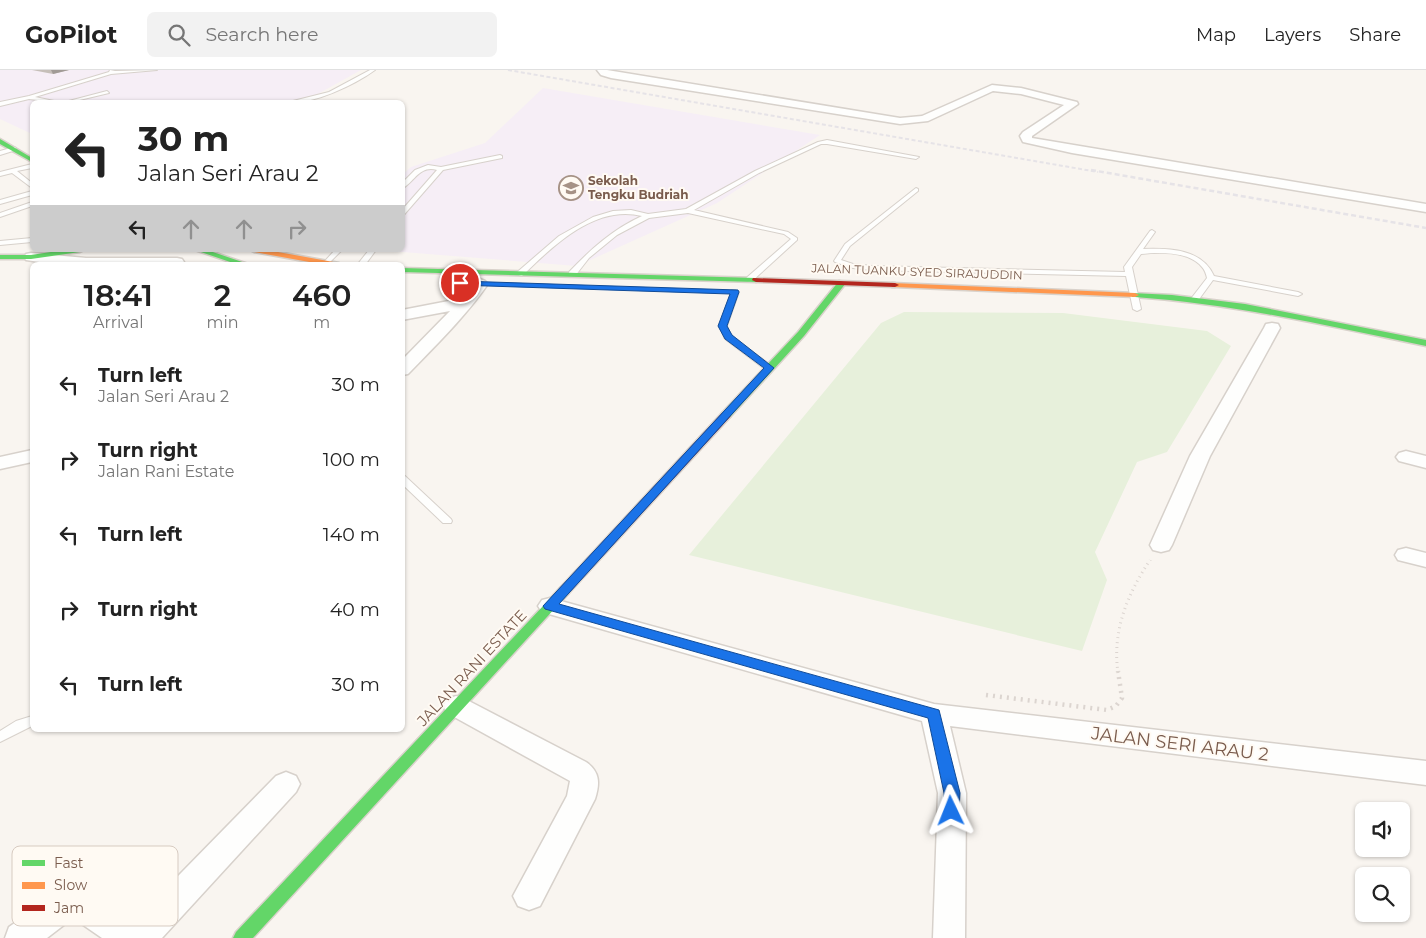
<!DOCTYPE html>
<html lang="en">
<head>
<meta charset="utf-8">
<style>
	body { margin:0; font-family:Montserrat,sans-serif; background:#f2f2f2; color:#222; height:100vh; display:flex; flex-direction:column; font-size:19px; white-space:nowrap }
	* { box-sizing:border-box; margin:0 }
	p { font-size:16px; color:#767676 }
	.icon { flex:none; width:28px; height:28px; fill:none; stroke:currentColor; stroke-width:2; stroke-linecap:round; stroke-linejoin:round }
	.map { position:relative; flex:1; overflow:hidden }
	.drawer { position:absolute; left:30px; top:192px; width:375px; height:470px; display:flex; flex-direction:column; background:#fff; border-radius:8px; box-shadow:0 1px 4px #0004 }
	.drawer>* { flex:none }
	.hud { position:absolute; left:30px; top:30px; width:375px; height:152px; border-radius:8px; box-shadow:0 1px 4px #0004; background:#fff; color:#222; overflow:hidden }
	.tools { position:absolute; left:1355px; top:732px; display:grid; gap:10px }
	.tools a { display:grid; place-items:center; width:55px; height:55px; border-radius:8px; background:#fff; box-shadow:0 1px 4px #0004; font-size:25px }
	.pin { position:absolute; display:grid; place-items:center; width:42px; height:42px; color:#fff; margin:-21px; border:2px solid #fff; border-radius:50%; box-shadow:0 1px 5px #0007 }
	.me { position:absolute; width:55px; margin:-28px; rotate:358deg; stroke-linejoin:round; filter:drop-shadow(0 0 4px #0008) }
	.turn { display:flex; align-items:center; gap:18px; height:105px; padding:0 25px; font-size:22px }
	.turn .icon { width:65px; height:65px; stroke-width:2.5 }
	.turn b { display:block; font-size:35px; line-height:42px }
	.lanes { display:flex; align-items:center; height:48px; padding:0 25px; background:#0003; justify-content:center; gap:25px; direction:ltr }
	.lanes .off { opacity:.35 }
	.eta { display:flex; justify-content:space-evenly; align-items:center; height:85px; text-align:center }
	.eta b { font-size:30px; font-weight:600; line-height:35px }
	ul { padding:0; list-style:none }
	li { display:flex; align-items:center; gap:15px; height:75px; padding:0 25px }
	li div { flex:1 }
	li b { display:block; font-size:19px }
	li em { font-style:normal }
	header { display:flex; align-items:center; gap:30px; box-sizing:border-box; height:70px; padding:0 25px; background:#fff; border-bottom:1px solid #e0e0e0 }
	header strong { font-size:24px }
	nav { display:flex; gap:28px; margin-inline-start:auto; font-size:18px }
	.search { width:350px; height:45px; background:#f2f2f2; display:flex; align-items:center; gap:12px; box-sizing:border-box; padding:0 18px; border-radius:8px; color:#767676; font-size:19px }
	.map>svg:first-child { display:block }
	.education { fill:#f6eef6 }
	.green { fill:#e7f0db }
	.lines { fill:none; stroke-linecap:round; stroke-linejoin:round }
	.lane-casing { stroke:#d7d1cb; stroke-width:2 }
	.street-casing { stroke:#d7d1cb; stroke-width:3 }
	.fast-casing { stroke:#d9d2cb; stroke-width:3 }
	.slow-casing { stroke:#d9d2cb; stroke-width:3 }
	.jam-casing { stroke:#d9d2cb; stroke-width:3 }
	.path-far1 { stroke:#dcd5d0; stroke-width:3; stroke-dasharray:1 4; stroke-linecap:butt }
	.path { stroke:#dcd5d0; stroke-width:4.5; stroke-dasharray:2 5; stroke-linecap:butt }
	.lane { fill:#fefefd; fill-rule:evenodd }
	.street { fill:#fefefd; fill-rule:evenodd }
	.fast { fill:#63d668; fill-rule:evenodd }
	.slow { fill:#ff974d; fill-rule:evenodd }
	.jam { fill:#b3261e; fill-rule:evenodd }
	.rail-far1 { stroke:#e6e3e7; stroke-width:2; stroke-dasharray:4 2.5; stroke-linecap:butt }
	.rail { stroke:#e6e3e7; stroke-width:2.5; stroke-dasharray:5 3; stroke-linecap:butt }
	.wall { fill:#c6bfb9 }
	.shaded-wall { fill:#a19b96 }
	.route { fill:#1a73e8; stroke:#114b97 }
	.labels { text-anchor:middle; stroke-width:4; stroke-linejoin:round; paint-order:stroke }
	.far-poi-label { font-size:12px; font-weight:bold; fill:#7a5c4d; stroke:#fffaf3; text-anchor:start }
	.far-street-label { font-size:12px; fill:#7a5c4d; stroke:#fffaf3 }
	.street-label { font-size:15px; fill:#7a5c4d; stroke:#fffaf3 }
	.near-street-label { font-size:18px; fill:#7a5c4d; stroke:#fffaf3 }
	.key { fill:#fffaf3; stroke:#d7cbc1; stroke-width:1 }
	.key-label { font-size:14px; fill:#7a5c4d }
</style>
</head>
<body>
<header>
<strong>GoPilot</strong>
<div class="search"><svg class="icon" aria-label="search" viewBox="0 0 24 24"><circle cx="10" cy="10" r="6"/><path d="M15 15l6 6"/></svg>Search here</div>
<nav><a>Map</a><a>Layers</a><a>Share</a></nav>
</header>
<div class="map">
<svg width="1426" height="868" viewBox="0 0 1426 868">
	<rect width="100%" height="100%" fill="#f9f5f0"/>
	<path class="education" d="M0 0H361L316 25 286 32H32V64L0 49Z
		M543 18 820 65 717 133 577 196 378 180H402L403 104 411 97 485 73Z"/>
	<path class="green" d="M904 242 1063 243 1207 261 1231 276 1167 382 1137 392 1095 482 1107 510 1082 581 689 485 881 253Z"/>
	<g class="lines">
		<defs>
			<path id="lane" d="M110 0 115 1 157 0 111 4 35 27 54 31V32L29 29 0 36V32L29 26 109 2Z
				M370 0H375C356 14 313 35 289 32L329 22Z
				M107 21 109 23 71 32H65Z
				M827 70 919 87 916 89 827 74H821L759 103 694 140 788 162 797 168V170L751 212 744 210 791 169 784 164 688 143 649 148 617 165 589 188 575 206H569V202C590 180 613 159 642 146 595 134 553 176 522 206L515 204 559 166 593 147 613 141 631 140 648 144 686 139 755 101 818 72Z
				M14 77 16 78V80L0 85V81Z
				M500 85 502 86V88L443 100 402 147V140L437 100C420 95 415 111 402 119V113L415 100 428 95 441 97Z
				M32 94V98L17 101 32 113V118L12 103 0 106V102Z
				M916 118 918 119V121L850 176 841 190 853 194 872 196 1125 202 1124 197 1150 161 1152 160 1155 162 1143 179C1170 178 1202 179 1214 206L1298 222 1302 224 1298 226 1213 210 1197 232H1191L1190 230 1207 208C1206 204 1205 200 1202 197 1189 181 1159 182 1141 184L1132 197 1141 239 1137 241 1133 239 1126 206 872 200 853 198 835 192 834 191 845 174Z
				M32 121V125L0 134V130Z
				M32 132V136L0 147V143Z
				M32 168V172L0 175V171Z
				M335 180H342L328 194H324V192Z
				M369 180H376L365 195H357Z
				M732 220H735L739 222 727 256 731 266 772 296V300H766L725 269 719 256Z
				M402 405 405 406 451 449 452 451 451 453H443L402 414Z
				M32 646V656L0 672V661L16 651Z"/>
			<path id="street" d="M597 0H607L900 48 922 46 992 15 1021 18 1077 32 1078 34 1032 66V68L1426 134V142L1072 83 1023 72 1020 66 1023 62 1064 35 1021 24 993 21 928 51 900 54 611 8 601 5Z
				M31 183 86 188H177L182 189 184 192 182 195H60L26 190 24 187 26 184Z
				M480 209 485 211 488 214C465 247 436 275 408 304L402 305V290L450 241 402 250V240L459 229 475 211Z
				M1272 253 1278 254 1280 258 1210 386 1172 475 1169 480 1161 482 1153 480 1150 475 1190 386 1264 258 1266 254Z
				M32 380V392L0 399V387Z
				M1406 381 1426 386V398L1399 391 1396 387 1399 383Z
				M1406 478 1426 483V497L1398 490 1395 485 1398 480Z
				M550 528 934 634 1426 691V715L950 656 966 723 965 868H933L938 723 922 651 542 542 538 536 542 530Z
				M456 626 465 629 586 692C600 702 600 713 595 729L540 836 529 840 518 836 513 826 567 726 570 711 447 643 443 636 447 629Z
				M286 702 296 706 300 714 296 722 162 868H102L73 848 47 868H5L9 857 54 825 76 817 87 822 133 852 276 706Z"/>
			<path id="fast" d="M0 69 32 88V92L0 74Z
				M64 180H84L80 182 31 189H0V185H31Z
				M195 180H207L251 195H239Z
				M402 198 756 208 760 210 756 212 402 202Z
				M839 211 846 213 804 266 730 347H722L721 345 722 343 798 262Z
				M1132 223 1172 225 1245 234 1426 270V276C1329 256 1234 234 1135 227H1132Z
				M564 517 568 518 570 521 568 524 253 868H233L236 862 560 518Z"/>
			<path id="slow" d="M250 180H267L339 193 343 195H326L254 182Z
				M892 213 1135 223 1139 225 1135 227 895 217H892Z"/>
			<path id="jam" d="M753 208 895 213 899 215 895 217 756 212 752 210Z
				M726 342 730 343 731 345 730 347 568 524H560L558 521 560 518 722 343Z"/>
		</defs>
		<use href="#lane" class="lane-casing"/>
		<use href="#street" class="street-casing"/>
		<use href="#fast" class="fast-casing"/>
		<use href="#slow" class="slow-casing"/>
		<use href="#jam" class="jam-casing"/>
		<path class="path-far1" d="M1118 603C1112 561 1127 525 1150 490"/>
		<path class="path" d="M986 625 1107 640 1116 636 1122 628 1118 601"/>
		<use href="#lane" class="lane"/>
		<use href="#street" class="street"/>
		<use href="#fast" class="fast"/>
		<use href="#slow" class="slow"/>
		<use href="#jam" class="jam"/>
		<path class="rail-far1" d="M508 0 1098 102"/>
		<path class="rail" d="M1091 100 1426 158"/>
	</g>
	<path class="wall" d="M32 0H69L53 4Z"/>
	<path class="shaded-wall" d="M51 0H69L53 4Z"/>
	<path class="route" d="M460 211 738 220 739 222 727 256 732 265 774 298 559 534 939 640 960 723 959 741 957 746 951 748 946 746 943 741 944 723 928 648 545 539 543 536 764 298 725 269 718 256 730 224 457 215 456 213Z"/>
	<defs>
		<symbol id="school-ring" viewBox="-11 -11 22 22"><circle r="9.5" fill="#fffaf3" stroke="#a69286" stroke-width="1.5"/><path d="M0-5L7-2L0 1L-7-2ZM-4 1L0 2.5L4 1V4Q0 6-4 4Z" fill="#a69286"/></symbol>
	</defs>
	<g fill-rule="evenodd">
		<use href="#school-ring" x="557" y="104" width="28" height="28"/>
	</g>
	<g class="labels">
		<g class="far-poi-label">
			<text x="588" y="115">Sekolah<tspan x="588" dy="14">Tengku Budriah</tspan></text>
		</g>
		<g class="far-street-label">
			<text transform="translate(917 202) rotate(2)" y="4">JALAN TUANKU SYED SIRAJUDDIN</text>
		</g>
		<g class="street-label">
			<text transform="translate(472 598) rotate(-47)" y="5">JALAN RANI ESTATE</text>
		</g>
		<g class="near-street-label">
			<text transform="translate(1180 674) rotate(7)" y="6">JALAN SERI ARAU 2</text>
		</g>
	</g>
	<rect x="12" y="776" width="166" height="80" rx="8" class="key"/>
	<rect x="22" y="790" width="23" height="6" fill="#63d668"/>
	<rect x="22" y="812" width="23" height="7" fill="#ff974d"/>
	<rect x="22" y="835" width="23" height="6" fill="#b3261e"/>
	<g class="key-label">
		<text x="54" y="798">Fast</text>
		<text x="54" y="820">Slow</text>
		<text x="54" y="843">Jam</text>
	</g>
</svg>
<div class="tools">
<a><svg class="icon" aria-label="sound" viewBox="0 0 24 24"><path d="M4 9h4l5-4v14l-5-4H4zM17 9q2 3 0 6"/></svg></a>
<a><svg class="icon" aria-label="search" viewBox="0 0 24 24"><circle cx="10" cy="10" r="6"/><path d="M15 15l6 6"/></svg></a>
</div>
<div class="pin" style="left:460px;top:213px;background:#d93025"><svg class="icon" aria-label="arrive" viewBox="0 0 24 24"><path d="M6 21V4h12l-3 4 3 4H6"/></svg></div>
<svg class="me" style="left:951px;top:741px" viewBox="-20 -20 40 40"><path d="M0-17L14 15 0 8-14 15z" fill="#1a73e8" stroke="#fff" stroke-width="4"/></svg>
<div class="hud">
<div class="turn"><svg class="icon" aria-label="left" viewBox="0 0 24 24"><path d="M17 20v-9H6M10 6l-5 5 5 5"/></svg><div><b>30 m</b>Jalan Seri Arau 2</div></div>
<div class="lanes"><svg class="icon" aria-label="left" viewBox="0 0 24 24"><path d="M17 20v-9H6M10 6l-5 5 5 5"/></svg><svg class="icon off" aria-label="ahead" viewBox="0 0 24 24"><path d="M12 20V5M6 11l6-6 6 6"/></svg><svg class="icon off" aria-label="ahead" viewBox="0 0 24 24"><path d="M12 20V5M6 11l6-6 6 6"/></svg><svg class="icon off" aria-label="right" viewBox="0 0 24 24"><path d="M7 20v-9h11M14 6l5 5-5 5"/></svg></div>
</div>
<section class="drawer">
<div class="eta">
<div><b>18:41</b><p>Arrival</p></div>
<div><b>2</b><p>min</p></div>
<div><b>460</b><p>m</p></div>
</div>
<ul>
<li><svg class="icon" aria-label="left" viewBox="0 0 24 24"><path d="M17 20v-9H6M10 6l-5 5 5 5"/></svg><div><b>Turn left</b><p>Jalan Seri Arau 2</p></div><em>30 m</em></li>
<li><svg class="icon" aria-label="right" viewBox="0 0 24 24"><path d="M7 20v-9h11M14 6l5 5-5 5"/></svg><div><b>Turn right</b><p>Jalan Rani Estate</p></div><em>100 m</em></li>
<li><svg class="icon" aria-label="left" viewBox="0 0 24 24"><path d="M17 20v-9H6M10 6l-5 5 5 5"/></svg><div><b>Turn left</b></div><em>140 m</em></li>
<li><svg class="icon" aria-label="right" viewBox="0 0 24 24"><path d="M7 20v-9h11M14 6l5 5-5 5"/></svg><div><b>Turn right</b></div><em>40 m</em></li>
<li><svg class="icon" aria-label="left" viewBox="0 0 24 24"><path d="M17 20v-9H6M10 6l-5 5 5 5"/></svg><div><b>Turn left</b></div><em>30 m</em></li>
</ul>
</section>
</div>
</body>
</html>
